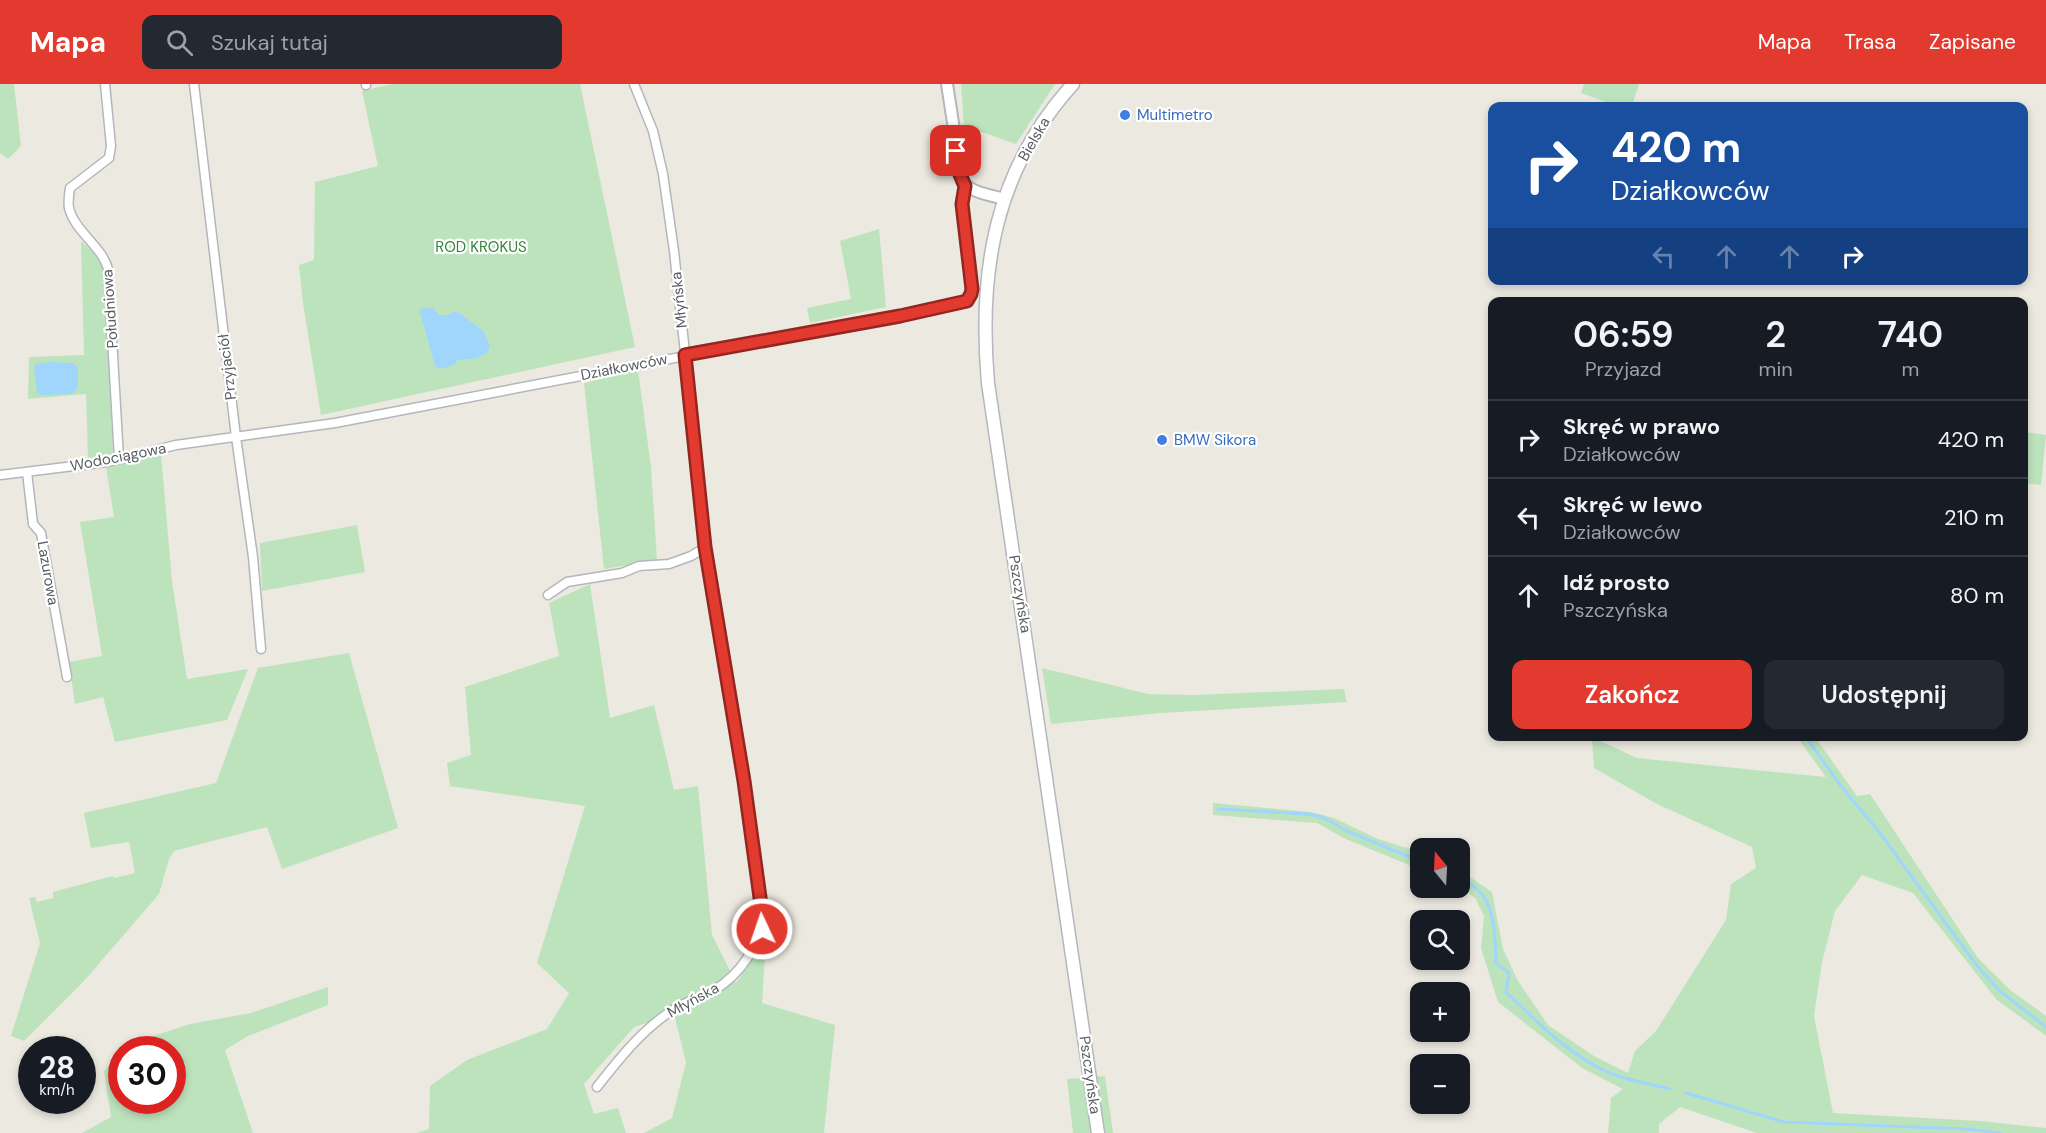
<!DOCTYPE html>
<html lang="pl">
<head>
<meta charset="utf-8">
<style>
	body { margin:0; font-family:"DM Sans",sans-serif; background:#242831; color:#f1f3f6; height:100vh; display:flex; flex-direction:column; font-size:22px; white-space:nowrap }
	* { box-sizing:border-box; margin:0 }
	p { font-size:20px; color:#9ea1a6 }
	.icon { flex:none; width:33px; height:33px; fill:none; stroke:currentColor; stroke-width:2; stroke-linecap:round; stroke-linejoin:round }
	.map { position:relative; flex:1; overflow:hidden }
	.side { position:absolute; left:1488px; top:213px; width:540px; height:444px; display:flex; flex-direction:column; background:#171b24; border-radius:12px; box-shadow:0 3px 9px #0003 }
	.side>* { flex:none }
	.guide { position:absolute; left:1488px; top:18px; width:540px; height:183px; border-radius:12px; box-shadow:0 3px 9px #0003; background:#1a4fa0; color:#fff; overflow:hidden }
	.needle { width:39px; rotate:342deg }
	.fabs { position:absolute; left:1410px; top:754px; display:grid; gap:12px }
	.fabs a { display:grid; place-items:center; width:60px; height:60px; border-radius:12px; background:#171b24; box-shadow:0 3px 9px #0003; font-size:30px }
	.speed { position:absolute; left:18px; top:952px; display:flex; gap:12px; font-size:30px; font-weight:700; text-align:center }
	.speed>* { display:grid; place-content:center; width:78px; height:78px; border-radius:50%; background:#171b24; box-shadow:0 3px 9px #0003; line-height:1 }
	.speed small { font-size:15px; font-weight:400 }
	.speed .limit { border:9px solid #d22; background:#fff; color:#111 }
	.pin { position:absolute; display:grid; place-items:center; width:51px; height:51px; color:#fff; margin:-26px; border-radius:12px; box-shadow:0 3px 9px #0006 }
	.me { position:absolute; width:66px; margin:-33px; rotate:357deg; stroke-linejoin:round; filter:drop-shadow(0 0 4px #0008) }
	.turn { display:flex; align-items:center; gap:21px; height:126px; padding:0 24px; font-size:27px }
	.turn .icon { width:78px; height:78px; stroke-width:2.5 }
	.turn b { display:block; font-size:42px; line-height:51px }
	.lanes { display:flex; align-items:center; height:57px; padding:0 24px; background:#0003; justify-content:center; gap:30px; direction:ltr }
	.lanes .off { opacity:.35 }
	.eta { display:flex; justify-content:space-evenly; align-items:center; height:102px; text-align:center }
	.eta b { font-size:36px; font-weight:600; line-height:42px }
	.cta { display:flex; gap:12px; margin-top:auto; padding:12px 24px }
	.cta a { flex:1; height:69px; border-radius:12px; background:#e33a2f; color:#fff; font-size:24px; font-weight:600; line-height:69px; text-align:center }
	.cta a+a { background:#242831; color:#f1f3f6 }
	ul { padding:0; list-style:none }
	li { display:flex; align-items:center; gap:18px; height:78px; padding:0 24px; border-top:2px solid #363941 }
	li div { flex:1 }
	li b { display:block; font-size:22px }
	li em { font-style:normal }
	header { display:flex; align-items:center; gap:36px; box-sizing:border-box; height:84px; padding:0 30px; background:#e33a2f; color:#fff }
	header strong { font-size:28px }
	nav { display:flex; gap:33px; margin-inline-start:auto; font-size:21px }
	.search { width:420px; height:54px; background:#242831; display:flex; align-items:center; gap:15px; box-sizing:border-box; padding:0 21px; border-radius:12px; color:#9ea1a6; font-size:22px }
	.map>svg:first-child { display:block }
	.green { fill:#bde3bd }
	.water { fill:#a0d5fc }
	.lines { fill:none; stroke-linecap:round; stroke-linejoin:round }
	.stream { stroke:#a0d5fc; stroke-width:3 }
	.minor-casing { stroke:#b3b6bb; stroke-width:11 }
	.tertiary-casing { stroke:#b3b6bb; stroke-width:14 }
	.secondary-casing { stroke:#b4b7bd; stroke-width:15 }
	.minor { stroke:#fff; stroke-width:8 }
	.tertiary { stroke:#fff; stroke-width:10 }
	.secondary { stroke:#fff; stroke-width:12 }
	.route-casing { stroke:#94261f; stroke-width:15 }
	.route { stroke:#e33a2f; stroke-width:10 }
	.shop-dot { fill:#3f7fe0; stroke:#fff; stroke-width:2 }
	.labels { text-anchor:middle; stroke-width:4.5; stroke-linejoin:round; paint-order:stroke }
	.shop-label { font-size:15px; fill:#366cbe; stroke:#fff; text-anchor:start }
	.street-label { font-size:15px; fill:#595d61; stroke:#fff }
	.park-label { font-size:15px; fill:#378239; stroke:#fff }
</style>
</head>
<body>
<header>
<strong>Mapa</strong>
<div class="search"><svg class="icon" aria-label="search" viewBox="0 0 24 24"><circle cx="10" cy="10" r="6"/><path d="M15 15l6 6"/></svg>Szukaj tutaj</div>
<nav><a>Mapa</a><a>Trasa</a><a>Zapisane</a></nav>
</header>
<div class="map">
<svg width="2046" height="1049" viewBox="0 0 2046 1049">
	<rect width="100%" height="100%" fill="#ece9e0"/>
	<path class="green" d="M0 0H14L21 62 8 75 0 69Z
		M392 0H580L635 263 321 331 303 219 299 181 314 176 315 98 378 82 362 7Z
		M961 0H1055L1016 60 964 42Z
		M1584 0H1639L1632 22H1617L1581 9Z
		M879 145 886 223 810 239 807 224 851 215 840 157Z
		M81 157 99 174 105 188 113 372 88 374 86 310 28 315 29 273 84 271Z
		M638 286 651 383 657 476 604 485 584 299Z
		M2024 348 2046 351 2041 401 2024 399Z
		M161 370 172 497 187 595 248 585 227 636 115 658 103 613 75 620 69 578 102 572 80 438 114 433 106 383Z
		M357 441 365 488 262 507 260 459Z
		M590 500 610 634 654 621 674 706 698 702 712 851 736 899 766 856 762 919 835 941 824 1049H644L672 1034 686 978 674 930 634 943 584 1000 594 1030 618 1024 626 1049H417L429 1045 430 1002 467 976 547 945 569 909 537 879 585 722 450 702 447 679 471 671 465 603 559 572 549 519Z
		M349 569 398 744 282 785 267 743 174 767 169 775 159 810 84 897 24 957 11 952 40 859 29 814 35 813 37 818 53 814V808L60 806 113 792 114 794 135 789 129 758 91 764 84 729 216 699 258 584Z
		M1042 584 1148 610 1192 611 1344 605 1347 618 1161 629 1051 640Z
		M1592 653 1637 674 1826 693 1797 653H1794H1815L1857 712 1870 710 1978 874 2009 905 2046 932V952L1996 915 1913 809 1862 791 1835 827 1822 878 1814 932 1833 1029 1980 1037 2046 1044V1049H1757L1680 1023 1659 1040V1049H1608L1611 1014 1623 1005 1582 984 1498 918 1481 864 1484 832 1475 814 1460 802V786L1492 808 1503 865 1518 897 1548 941 1594 972 1628 989 1635 967 1656 947 1726 836 1731 800 1756 784 1752 763 1657 720 1594 684Z
		M1213 719 1311 728 1334 734 1378 755 1420 768V782L1409 781 1346 755 1317 739 1213 731Z
		M328 903V921L248 952 225 966 253 1049H82L111 1033 104 987 121 968 122 1017H172V966H123L129 960 190 940 251 929Z
		M1105 992 1113 1049H1073L1067 995Z"/>
	<path class="water" d="M433 223 439 231H447L457 227 483 247 490 262 487 269 477 274 458 276 454 281 441 285 435 282 419 225Z
		M49 278 73 279 78 283V303L72 310 41 311 37 309 34 282 37 280Z"/>
	<g class="lines">
		<path class="stream" d="M1805 652 1841 702 1879 748 1978 883 2000 907 2046 943
			M1218 725 1308 730 1322 733 1349 748 1415 775
			M1460 794C1465 797 1472 800 1476 804 1496 821 1495 854 1496 879L1509 889 1506 908C1537 938 1571 973 1612 990 1630 997 1651 1000 1670 1005
			M1686 1009 1784 1038 1966 1045 2000 1049"/>
		<defs>
			<path id="minor" d="M105 0 111 62 109 74 70 104C69 110 68 118 69 124 75 148 102 162 108 185L119 375
				M194 0 236 353 253 473 261 565
				M366 0V1
				M27 388 33 440 41 449 67 593
				M0 391 107 378 176 361 335 339 963 219 970 214 972 205 962 120 965 102
				M548 511 567 498 622 489 639 482 669 480 691 472 706 463
				M597 1003C619 975 641 947 671 927 684 918 699 915 713 907 741 890 761 861 762 828L744 697 706 463 674 167 663 90 653 47 634 0"/>
			<path id="tertiary" d="M947 0 962 97C971 109 991 111 1004 115"/>
			<path id="secondary" d="M1073 0C995 86 978 186 988 299L1098 1049"/>
		</defs>
		<use href="#minor" class="minor-casing"/>
		<use href="#tertiary" class="tertiary-casing"/>
		<use href="#secondary" class="secondary-casing"/>
		<use href="#minor" class="minor"/>
		<use href="#tertiary" class="tertiary"/>
		<use href="#secondary" class="secondary"/>
	</g>
	<g class="lines">
		<defs>
			<path id="route" d="M762 845V828L744 697 705 463 685 271 900 232 967 217 971 210 972 205 962 120 965 102 959 88 956 67"/>
		</defs>
		<use href="#route" class="route-casing"/>
		<use href="#route" class="route"/>
	</g>
	<g class="shop-dot">
		<circle cx="1125" cy="31" r="6"/>
		<circle cx="1162" cy="356" r="6"/>
	</g>
	<g class="labels">
		<g class="shop-label">
			<text x="1137" y="36">Multimetro</text>
			<text x="1174" y="361">BMW Sikora</text>
		</g>
		<g class="street-label">
			<text transform="translate(1034 55) rotate(-60)" y="5">Bielska</text>
			<text transform="translate(679 216) rotate(-96)" y="5">Młyńska</text>
			<text transform="translate(110 225) rotate(-94)" y="5">Południowa</text>
			<text transform="translate(227 283) rotate(-97)" y="5">Przyjaciół</text>
			<text transform="translate(624 283) rotate(-11)" y="5">Działkowców</text>
			<text transform="translate(118 373) rotate(-11)" y="5">Wodociągowa</text>
			<text transform="translate(48 489) rotate(80)" y="5">Lazurowa</text>
			<text transform="translate(1020 510) rotate(81)" y="5">Pszczyńska</text>
			<text transform="translate(693 916) rotate(-29)" y="5">Młyńska</text>
			<text transform="translate(1090 991) rotate(82)" y="5">Pszczyńska</text>
		</g>
		<g class="park-label">
			<text x="481" y="168">ROD KROKUS</text>
		</g>
	</g>
</svg>
<div class="fabs">
<a><svg class="needle" viewBox="-14 -14 28 28"><path d="M0-13l5 13h-10z" fill="#e53935"/><path d="M0 13l5-13h-10z" fill="#9ea1a6"/></svg></a>
<a><svg class="icon" aria-label="search" viewBox="0 0 24 24"><circle cx="10" cy="10" r="6"/><path d="M15 15l6 6"/></svg></a>
<a>+</a>
<a>−</a>
</div>
<div class="speed"><div>28<small>km/h</small></div><div class="limit">30</div></div>
<div class="pin" style="left:956px;top:67px;background:#d93025"><svg class="icon" aria-label="arrive" viewBox="0 0 24 24"><path d="M6 21V4h12l-3 4 3 4H6"/></svg></div>
<svg class="me" style="left:762px;top:845px" viewBox="-20 -20 40 40"><circle r="17" fill="#e33a2f" stroke="#fff" stroke-width="3"/><path d="M0-11L8 9 0 5-8 9z" fill="#fff"/></svg>
<div class="guide">
<div class="turn"><svg class="icon" aria-label="right" viewBox="0 0 24 24"><path d="M7 20v-9h11M14 6l5 5-5 5"/></svg><div><b>420 m</b>Działkowców</div></div>
<div class="lanes"><svg class="icon off" aria-label="left" viewBox="0 0 24 24"><path d="M17 20v-9H6M10 6l-5 5 5 5"/></svg><svg class="icon off" aria-label="ahead" viewBox="0 0 24 24"><path d="M12 20V5M6 11l6-6 6 6"/></svg><svg class="icon off" aria-label="ahead" viewBox="0 0 24 24"><path d="M12 20V5M6 11l6-6 6 6"/></svg><svg class="icon" aria-label="right" viewBox="0 0 24 24"><path d="M7 20v-9h11M14 6l5 5-5 5"/></svg></div>
</div>
<section class="side">
<div class="eta">
<div><b>06:59</b><p>Przyjazd</p></div>
<div><b>2</b><p>min</p></div>
<div><b>740</b><p>m</p></div>
</div>
<ul>
<li><svg class="icon" aria-label="right" viewBox="0 0 24 24"><path d="M7 20v-9h11M14 6l5 5-5 5"/></svg><div><b>Skręć w prawo</b><p>Działkowców</p></div><em>420 m</em></li>
<li><svg class="icon" aria-label="left" viewBox="0 0 24 24"><path d="M17 20v-9H6M10 6l-5 5 5 5"/></svg><div><b>Skręć w lewo</b><p>Działkowców</p></div><em>210 m</em></li>
<li><svg class="icon" aria-label="ahead" viewBox="0 0 24 24"><path d="M12 20V5M6 11l6-6 6 6"/></svg><div><b>Idź prosto</b><p>Pszczyńska</p></div><em>80 m</em></li>
</ul>
<div class="cta"><a>Zakończ</a><a>Udostępnij</a></div>
</section>
</div>
</body>
</html>
